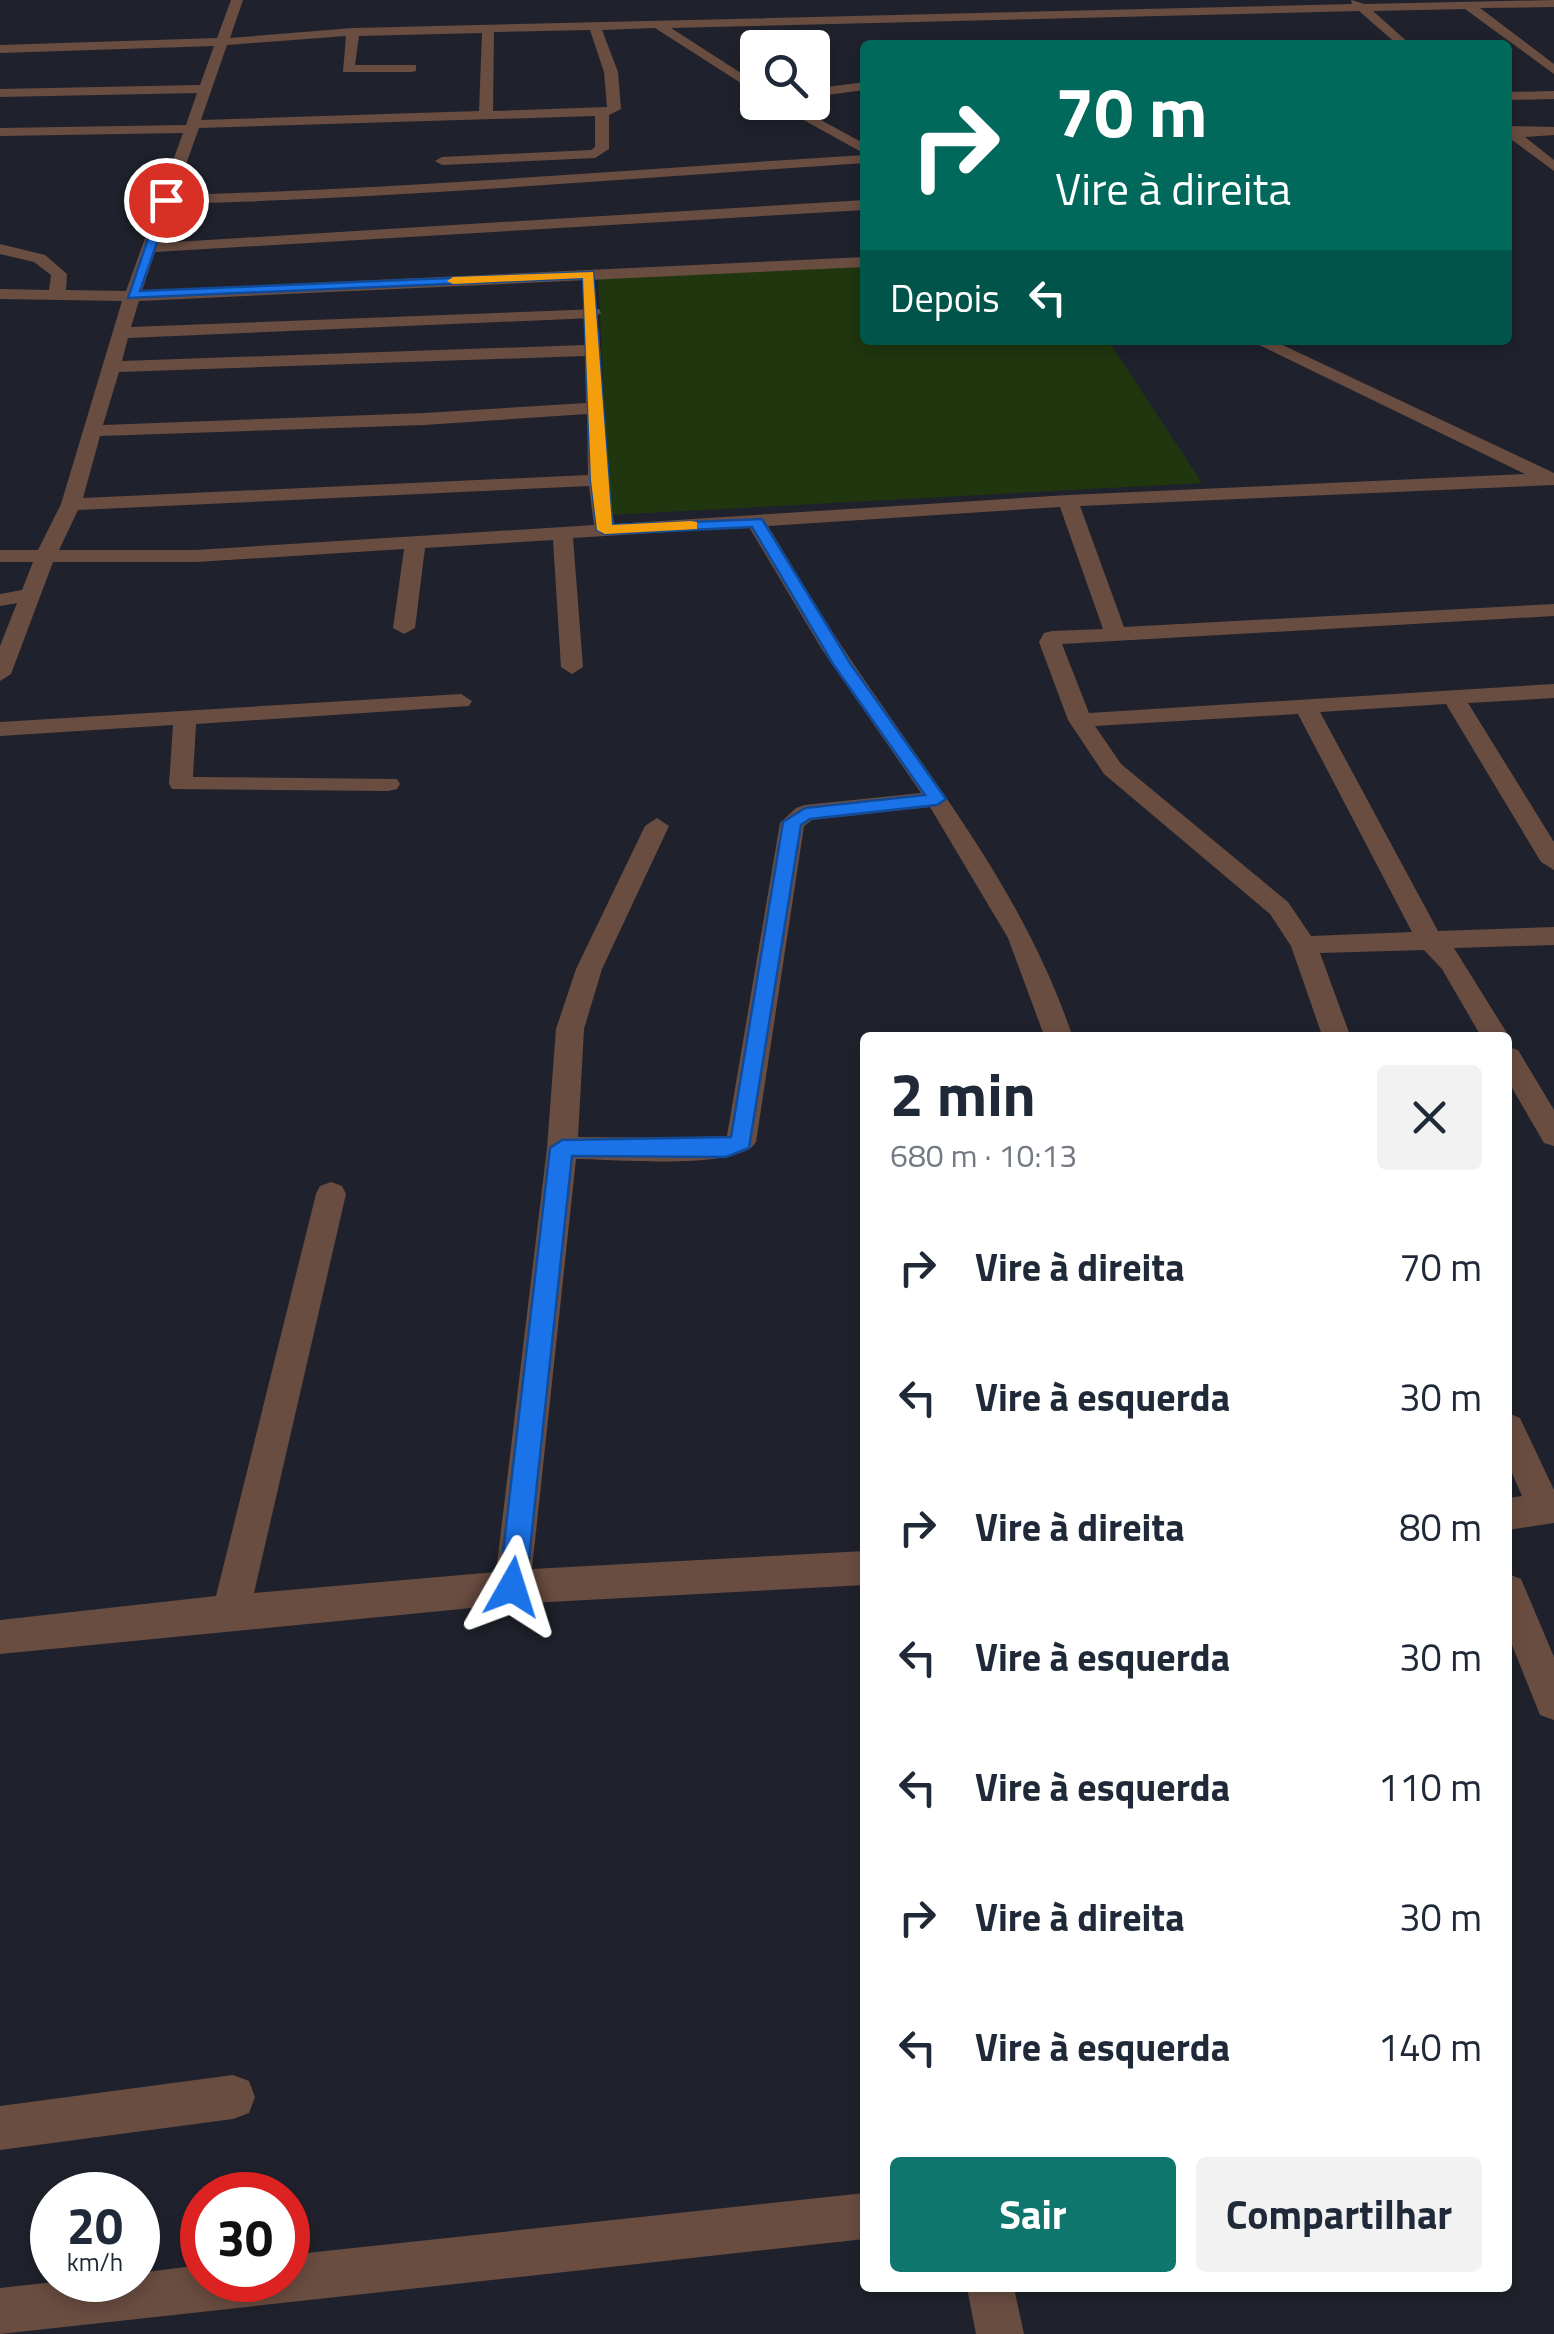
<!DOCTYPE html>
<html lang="pt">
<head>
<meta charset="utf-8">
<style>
	body { margin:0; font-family:"Titillium Web",sans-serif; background:#f2f2f3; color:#1f2937; height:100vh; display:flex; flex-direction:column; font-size:38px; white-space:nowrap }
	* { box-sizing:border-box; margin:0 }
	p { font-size:32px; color:#747a83 }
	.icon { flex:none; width:55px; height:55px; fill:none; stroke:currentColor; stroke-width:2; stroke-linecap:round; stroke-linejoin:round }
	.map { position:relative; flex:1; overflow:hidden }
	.sheet { position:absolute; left:860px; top:1032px; width:652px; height:1260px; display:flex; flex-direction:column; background:#fff; border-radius:10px; box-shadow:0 5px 15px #0003 }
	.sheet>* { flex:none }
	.banner { position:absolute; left:860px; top:40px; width:652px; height:305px; border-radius:10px; box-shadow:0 5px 15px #0003; background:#00695c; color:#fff; overflow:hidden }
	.tools { position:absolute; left:740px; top:30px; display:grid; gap:20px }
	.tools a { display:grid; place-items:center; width:90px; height:90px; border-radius:10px; background:#fff; box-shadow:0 5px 15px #0003; font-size:50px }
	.speed { position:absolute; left:30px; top:2172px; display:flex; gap:20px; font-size:50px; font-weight:700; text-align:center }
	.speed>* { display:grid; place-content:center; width:130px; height:130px; border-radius:50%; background:#fff; box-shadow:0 5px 15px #0003; line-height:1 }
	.speed small { font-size:25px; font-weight:400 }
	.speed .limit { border:15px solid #d22; background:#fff; color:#111 }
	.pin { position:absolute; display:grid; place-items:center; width:85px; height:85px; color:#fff; margin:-42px; border:5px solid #fff; border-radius:50%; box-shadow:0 2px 10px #0007 }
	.me { position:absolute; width:110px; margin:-55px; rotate:6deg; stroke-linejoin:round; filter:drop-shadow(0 0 8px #0008) }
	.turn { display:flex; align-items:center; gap:35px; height:210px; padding:0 30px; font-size:45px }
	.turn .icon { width:130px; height:130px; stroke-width:2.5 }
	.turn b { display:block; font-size:70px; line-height:85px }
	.then { display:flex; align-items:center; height:95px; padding:0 30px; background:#0003; gap:20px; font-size:38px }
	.round { display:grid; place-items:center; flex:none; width:105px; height:105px; border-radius:10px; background:#f2f2f3 }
	.overview { display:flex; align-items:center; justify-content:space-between; height:170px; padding:0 30px }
	h1 { font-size:60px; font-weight:700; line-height:75px }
	.primary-button { display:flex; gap:20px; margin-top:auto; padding:20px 30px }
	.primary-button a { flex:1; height:115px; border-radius:10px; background:#0f766e; color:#fff; font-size:40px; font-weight:700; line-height:115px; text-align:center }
	.primary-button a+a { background:#f2f2f3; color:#1f2937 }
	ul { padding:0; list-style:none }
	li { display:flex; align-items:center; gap:30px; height:130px; padding:0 30px }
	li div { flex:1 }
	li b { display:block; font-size:38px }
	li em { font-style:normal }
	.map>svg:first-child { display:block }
	.green { fill:#1f360e }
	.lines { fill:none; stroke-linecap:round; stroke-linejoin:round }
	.minor { fill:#6a4d41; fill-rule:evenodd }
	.route { fill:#1a73e8; stroke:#114b97; stroke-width:2.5 }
	.slow { fill:#f59e0b }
</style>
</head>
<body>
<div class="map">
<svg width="1554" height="2334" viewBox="0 0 1554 2334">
	<rect width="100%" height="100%" fill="#1f222c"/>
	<path class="green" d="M865 265V340H1108L1202 483 610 515 598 276Z"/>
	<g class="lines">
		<path class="minor" d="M231 0H243L230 38 353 28 1352 4 1351 0 1365 4 1554 0V7L1480 8 1554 64V74L1465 9 1373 11 1411 45H1398L1359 11 671 28 758 84V94L655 28 602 30 618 72 621 109 609 115V149L595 158 442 165 435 161 442 157 591 150 595 147V116L199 128 175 195C405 189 635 169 865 155V163C634 178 403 198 172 204L159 243 865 200V210L155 252 142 291 865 257V267L139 301 131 327 599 309 601 313 593 318 128 338 122 361 585 345 587 329H599L608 480 614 524 1068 495 1525 474 1249 340H1272L1554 473V485L1080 506 1124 627 1554 604V616L1062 644 1089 713 1554 684V698L1468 703 1554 842V870L1541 862 1446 704 1320 712 1438 931 1554 927V945L1454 948 1510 1038 1508 1042V1038H1482L1442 969 1424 950 1320 953 1351 1038H1323L1291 946 1270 914 1104 774 1068 720 1039 642 1044 633 1052 631 1103 629 1060 507 768 526C796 572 823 619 853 663 935 785 1026 896 1073 1038H1045L1008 938 930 807 812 820 804 826 756 1142C740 1171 610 1159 576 1159L532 1569 865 1551V1585L512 1604 0 1654V1620L216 1596 316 1194 320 1186 331 1182 342 1186 346 1194 254 1593 496 1572 547 1148 556 1029 576 969 645 826 657 818 669 826 602 969 584 1029 578 1137 723 1138 727 1136 780 823 796 808 805 805 921 793 821 648 749 527 573 538 583 667 572 674 561 667 553 540 425 548 415 628 404 634 393 628 404 549 196 562H53L11 674 0 681V646L17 603 0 606V594L22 590 33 562H0V550H38L61 504 122 301 0 299V289L49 290 51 275 34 262 0 254V244L45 255 67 274 66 290 126 291 183 133 0 136V128L186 125 197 93 0 97V89L200 85 214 46 0 53V45L217 38ZM590 30 604 72 607 107 493 111 494 32ZM482 33 479 111 201 120 227 45 346 36 343 72H411L416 71V65H355L359 36ZM585 356 586 403 424 413 103 425 119 372ZM587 414 588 475 83 498 100 436 424 425ZM589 486 594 525 196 550H59L78 510ZM1298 714 1412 932 1311 936 1288 902 1121 764 1095 726Z
			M865 82V90L812 97V89Z
			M1554 91V99L1508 100V92Z
			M771 102H788L865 144V154Z
			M1508 126 1554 127V135L1525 137 1554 160V171L1508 137Z
			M461 694 472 701 469 706 196 724 193 777 397 779 400 784 397 789 388 791 172 789 169 784 173 725 0 736V722Z
			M1508 1047 1518 1050 1554 1110V1146L1544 1143 1508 1081Z
			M1508 1413 1520 1418 1554 1490V1523L1508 1530V1498L1522 1496 1508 1464Z
			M1508 1574 1521 1579 1554 1657V1720L1540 1715 1508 1635Z
			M233 2075 249 2081 255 2097 249 2113 233 2119 0 2150V2106Z
			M865 2193V2239L0 2334V2288L72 2280H138V2273L202 2265V2280H288V2255Z
			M967 2288H1014L1024 2334H976Z"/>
	</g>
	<path class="route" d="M166 197 172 200 140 291 593 272 612 525 762 519 850 663 946 799 937 805 810 819 801 825 749 1148 726 1157 572 1156 526 1587 522 1596 512 1600 503 1596 499 1587 550 1148 562 1140 731 1137 783 822 805 808 925 795 833 664 752 527 605 534 597 530 591 480 583 278 128 298 161 200Z"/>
	<path class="slow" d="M593 272 612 525 691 521 697 522V529L605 534 597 530 591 480 583 278 453 284 447 281 453 277Z"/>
</svg>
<div class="tools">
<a><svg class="icon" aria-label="search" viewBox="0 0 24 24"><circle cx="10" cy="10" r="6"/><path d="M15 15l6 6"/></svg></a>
</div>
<div class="speed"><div>20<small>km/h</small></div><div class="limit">30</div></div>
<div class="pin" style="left:166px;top:200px;background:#d93025"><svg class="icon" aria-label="arrive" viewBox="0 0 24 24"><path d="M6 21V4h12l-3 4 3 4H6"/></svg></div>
<svg class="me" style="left:512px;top:1587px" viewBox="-20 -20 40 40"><path d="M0-17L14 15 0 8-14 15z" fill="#1a73e8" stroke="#fff" stroke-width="4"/></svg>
<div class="banner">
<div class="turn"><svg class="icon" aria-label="right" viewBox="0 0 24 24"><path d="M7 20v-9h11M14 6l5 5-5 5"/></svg><div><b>70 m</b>Vire à direita</div></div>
<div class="then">Depois<svg class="icon" aria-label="left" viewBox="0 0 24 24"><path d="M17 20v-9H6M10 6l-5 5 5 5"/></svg></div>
</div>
<section class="sheet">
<div class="overview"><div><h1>2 min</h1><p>680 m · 10:13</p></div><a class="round"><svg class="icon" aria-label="close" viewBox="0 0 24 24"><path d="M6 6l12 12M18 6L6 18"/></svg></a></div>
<ul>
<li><svg class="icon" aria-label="right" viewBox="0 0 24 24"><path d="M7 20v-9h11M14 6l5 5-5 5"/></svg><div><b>Vire à direita</b></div><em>70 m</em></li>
<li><svg class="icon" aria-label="left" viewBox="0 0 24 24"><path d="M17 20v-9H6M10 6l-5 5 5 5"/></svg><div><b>Vire à esquerda</b></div><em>30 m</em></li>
<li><svg class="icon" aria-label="right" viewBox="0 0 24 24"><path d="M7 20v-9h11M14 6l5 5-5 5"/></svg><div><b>Vire à direita</b></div><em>80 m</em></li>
<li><svg class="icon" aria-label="left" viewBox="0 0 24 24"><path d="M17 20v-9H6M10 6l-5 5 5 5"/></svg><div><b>Vire à esquerda</b></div><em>30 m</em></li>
<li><svg class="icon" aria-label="left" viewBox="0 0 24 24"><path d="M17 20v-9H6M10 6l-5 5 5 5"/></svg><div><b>Vire à esquerda</b></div><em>110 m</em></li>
<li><svg class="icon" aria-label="right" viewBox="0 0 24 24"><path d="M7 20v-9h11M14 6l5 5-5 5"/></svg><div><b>Vire à direita</b></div><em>30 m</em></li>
<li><svg class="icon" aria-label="left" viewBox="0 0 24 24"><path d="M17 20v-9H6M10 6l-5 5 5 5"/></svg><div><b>Vire à esquerda</b></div><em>140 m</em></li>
</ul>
<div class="primary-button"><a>Sair</a><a>Compartilhar</a></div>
</section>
</div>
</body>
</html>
